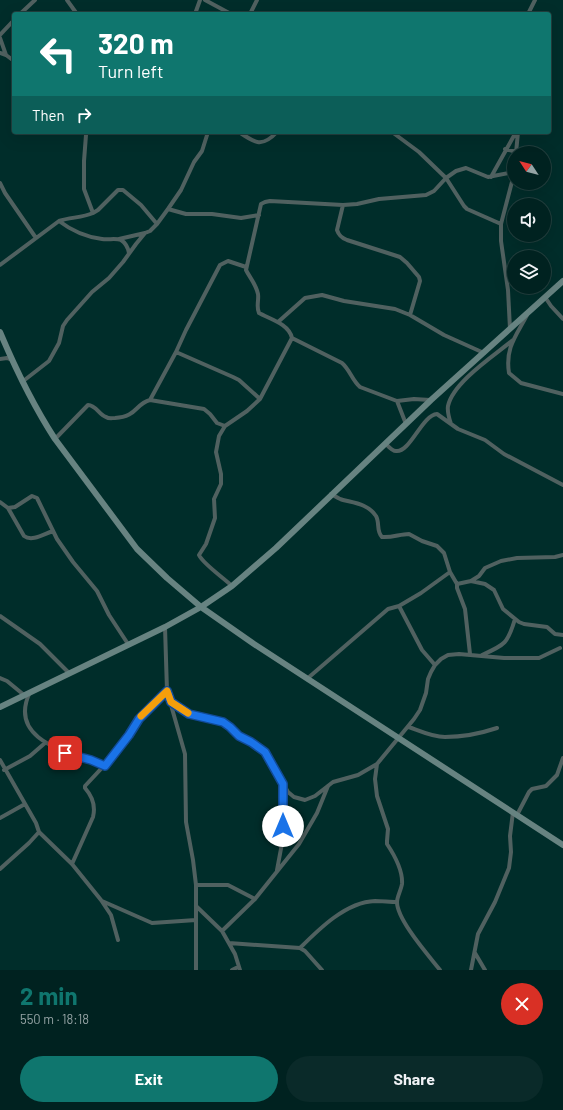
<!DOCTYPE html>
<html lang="en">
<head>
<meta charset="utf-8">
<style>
	body { margin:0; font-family:Barlow,sans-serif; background:#0a2a29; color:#f1f3f6; height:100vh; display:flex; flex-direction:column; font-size:15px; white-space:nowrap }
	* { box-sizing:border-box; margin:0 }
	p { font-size:13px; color:#95a4a5 }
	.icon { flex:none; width:22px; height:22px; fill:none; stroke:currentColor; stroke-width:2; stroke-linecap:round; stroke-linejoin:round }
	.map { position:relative; height:970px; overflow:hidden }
	.side { display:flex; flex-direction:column; background:#002220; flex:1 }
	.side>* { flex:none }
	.top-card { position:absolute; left:12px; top:12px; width:539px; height:122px; border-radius:4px; box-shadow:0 4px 16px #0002,0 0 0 1px #223f3e; background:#0f766e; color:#fff; overflow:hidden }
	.needle { width:26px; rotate:306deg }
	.controls { position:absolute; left:507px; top:146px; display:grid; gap:8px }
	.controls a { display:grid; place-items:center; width:44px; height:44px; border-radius:50%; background:#002220; box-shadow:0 4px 16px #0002,0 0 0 1px #223f3e; font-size:20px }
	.pin { position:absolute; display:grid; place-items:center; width:34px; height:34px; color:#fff; margin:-17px; border-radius:8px; box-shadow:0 2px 6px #0006 }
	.me { position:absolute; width:44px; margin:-22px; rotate:0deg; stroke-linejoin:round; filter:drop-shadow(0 0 3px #0008) }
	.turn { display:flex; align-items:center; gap:14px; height:84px; padding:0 20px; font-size:18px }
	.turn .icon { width:52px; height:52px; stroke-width:2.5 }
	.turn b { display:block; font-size:28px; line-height:34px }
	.then { display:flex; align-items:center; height:38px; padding:0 20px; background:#0003; gap:8px; font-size:15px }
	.round { display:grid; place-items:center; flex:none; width:42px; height:42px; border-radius:21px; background:#0a2a29 }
	.head { display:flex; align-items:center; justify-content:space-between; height:68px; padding:0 20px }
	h1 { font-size:24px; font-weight:700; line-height:30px; color:#0f766e }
	.action { display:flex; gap:8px; margin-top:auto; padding:8px 20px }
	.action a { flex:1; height:46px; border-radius:24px; background:#0f766e; color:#fff; font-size:16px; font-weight:700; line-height:46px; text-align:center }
	.action a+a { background:#0a2a29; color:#f1f3f6 }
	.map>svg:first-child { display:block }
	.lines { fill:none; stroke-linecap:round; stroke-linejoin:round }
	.street { stroke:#506160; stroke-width:4 }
	.secondary { stroke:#678381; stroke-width:6 }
	.route-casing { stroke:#114b97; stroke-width:10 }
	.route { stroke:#1a73e8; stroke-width:7 }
	.slow { stroke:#f59e0b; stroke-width:7 }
</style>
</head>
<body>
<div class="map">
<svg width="563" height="970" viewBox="0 0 563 970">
	<rect width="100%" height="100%" fill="#002d2a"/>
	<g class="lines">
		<path class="street" d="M67 0 77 14
			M205 0 231 14
			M20 14 35 0
			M102 14 106 13 109 14
			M195 14 200 0
			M250 14 257 0
			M528 14 535 0
			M0 35 14 20
			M0 38 6 55
			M0 53 6 55 14 61
			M239 132C255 143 262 148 277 132
			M392 132 419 152 446 178 434 191 426 195 379 199 357 204 343 205 270 201 265 202 261 204 246 270C250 278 256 284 258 294 259 300 256 307 259 313 270 319 289 324 292 338L342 363C350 370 352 380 360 387L397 401 414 399 430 400
			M505 149 517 152
			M516 153 518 132
			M491 177 516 132
			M0 183 5 193 36 238
			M343 205 337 230C339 236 342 238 347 240L400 257 407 263 419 277 420 281 410 315
			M168 209 186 214H212L241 218 259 215
			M93 213 98 210 118 190H123L141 205 157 224
			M59 221C72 231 86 237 102 239 108 240 116 238 121 240 126 243 128 248 129 253
			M501 224 467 209 464 206 446 178 456 171 466 168 488 177 514 172
			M119 239 145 233
			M0 265 59 221C70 217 82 218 93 213L84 189V161L86 135 85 132
			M545 297 551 306 563 319
			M527 315C516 336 505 348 509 373L521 383 563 394
			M278 322 305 298 322 295 344 301 395 309 410 315 444 335 484 353
			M510 329 508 290 501 241V224L514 174
			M176 352 186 330 220 265 228 261 246 267
			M0 359 7 358 12 360
			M22 382 49 361 59 343 63 326 67 320 92 292 109 278 123 262 136 244 145 233 150 231 157 224 168 209 181 190 194 162 202 151 208 132
			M150 400 176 352 233 377 239 380 260 399
			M397 401 406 424
			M451 424C449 418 447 412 448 406 453 382 495 355 513 340
			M55 439 88 405C96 405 99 415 106 417 109 419 112 418 115 418 137 417 135 404 150 400L204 409 210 414 217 423 225 426
			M386 444C388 446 392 451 396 451 410 453 422 415 437 414L458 429 485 440 504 454 563 485
			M331 494C335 496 339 499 343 500 355 503 368 504 376 516 380 523 376 531 382 537 392 538 400 534 409 534L422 541 437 546 444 553 450 572 457 584V588L465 609 470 654
			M0 502 8 508 15 507 32 496 37 498 57 539 73 562 97 591 109 615 128 644
			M8 508 24 536C32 542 44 534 53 531
			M471 581 485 584 494 590 503 609 519 622 524 624 547 627 555 634 563 635
			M457 584 471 581 479 576 485 568 501 561 517 558 555 557 563 555
			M232 586C224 578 203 564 199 555L206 544 215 518 214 499 221 484V474L216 452 219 436 225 426 247 411 260 399 292 338
			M399 606 422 650 435 665
			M0 616 40 644 69 673
			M165 627 167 691 185 754 186 822 193 860 196 885V970
			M482 655C505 645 508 643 515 619
			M0 678 7 681 24 695
			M308 678 388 609 399 606 421 593 450 572
			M30 692C6 742 73 753 105 766
			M171 703 189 714 219 721 227 724 239 736 251 742 261 749 267 755 288 792 294 797 305 800 315 796 333 782 358 775 377 764 414 719 420 710 426 693 428 679 431 672 435 665 441 659 448 655 459 654 504 658H539L560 648
			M409 727C420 731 433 737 445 737 461 737 482 733 497 728
			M0 760 36 823 39 832 72 864 101 900 111 915 118 940
			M377 764 375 779 377 796 388 829 387 841V844C395 856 403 870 402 884 401 890 397 897 397 902 397 920 429 956 440 970
			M4 770 30 756 45 743
			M517 815 529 792 532 789 546 786 557 775 563 758
			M0 818 25 804
			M72 864 93 817C96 805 92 796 85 788V786L113 756 145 712 167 691
			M0 869 29 843 39 832
			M277 870 283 838V786
			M196 885H228L255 899
			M102 901 152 923 196 920
			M196 906 222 931 235 954 240 970
			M222 931 255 899 299 844 317 813 328 786
			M229 943 300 948 305 951 322 970
			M300 948C319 929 346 902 375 901 382 901 390 902 397 902
			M475 953 485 970
			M232 970 238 967
			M471 970 478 934 495 902 509 868 511 852 510 836 513 812"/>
		<path class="secondary" d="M0 332C16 370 33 405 55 439L137 549 167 578 201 607 254 644 563 845
			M0 707 165 627 201 607 232 586 276 548 431 400 563 281"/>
	</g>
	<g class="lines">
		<defs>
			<path id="route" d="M65 753 91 760 105 766 129 735 139 719 167 691 171 702 189 714 223 722 230 727 239 736 251 742 265 752 283 784V826"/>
		</defs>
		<use href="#route" class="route-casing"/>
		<use href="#route" class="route"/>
		<path class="slow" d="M141 716 167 691 171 702 188 713"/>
	</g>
</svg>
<div class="controls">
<a><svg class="needle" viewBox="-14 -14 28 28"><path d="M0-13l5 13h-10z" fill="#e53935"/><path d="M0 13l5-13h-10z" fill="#95a4a5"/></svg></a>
<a><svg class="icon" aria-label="sound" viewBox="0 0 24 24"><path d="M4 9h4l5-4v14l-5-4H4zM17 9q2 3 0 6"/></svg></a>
<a><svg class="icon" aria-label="layers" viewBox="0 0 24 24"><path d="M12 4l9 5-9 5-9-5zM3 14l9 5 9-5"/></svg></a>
</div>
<div class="pin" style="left:65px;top:753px;background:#d93025"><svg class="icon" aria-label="arrive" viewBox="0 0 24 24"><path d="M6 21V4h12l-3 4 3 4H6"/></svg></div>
<svg class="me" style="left:283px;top:826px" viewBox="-20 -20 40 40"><circle r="19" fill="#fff"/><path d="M0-13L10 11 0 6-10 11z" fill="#1a73e8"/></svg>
<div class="top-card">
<div class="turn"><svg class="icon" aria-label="left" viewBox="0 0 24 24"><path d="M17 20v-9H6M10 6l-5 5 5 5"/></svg><div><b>320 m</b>Turn left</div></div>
<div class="then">Then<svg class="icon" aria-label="right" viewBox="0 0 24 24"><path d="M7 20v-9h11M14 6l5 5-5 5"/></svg></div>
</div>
</div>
<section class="side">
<div class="head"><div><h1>2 min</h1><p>550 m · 18:18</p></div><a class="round" style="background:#d93025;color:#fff"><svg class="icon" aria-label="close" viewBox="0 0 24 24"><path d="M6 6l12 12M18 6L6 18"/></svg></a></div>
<div class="action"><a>Exit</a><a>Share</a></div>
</section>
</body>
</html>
